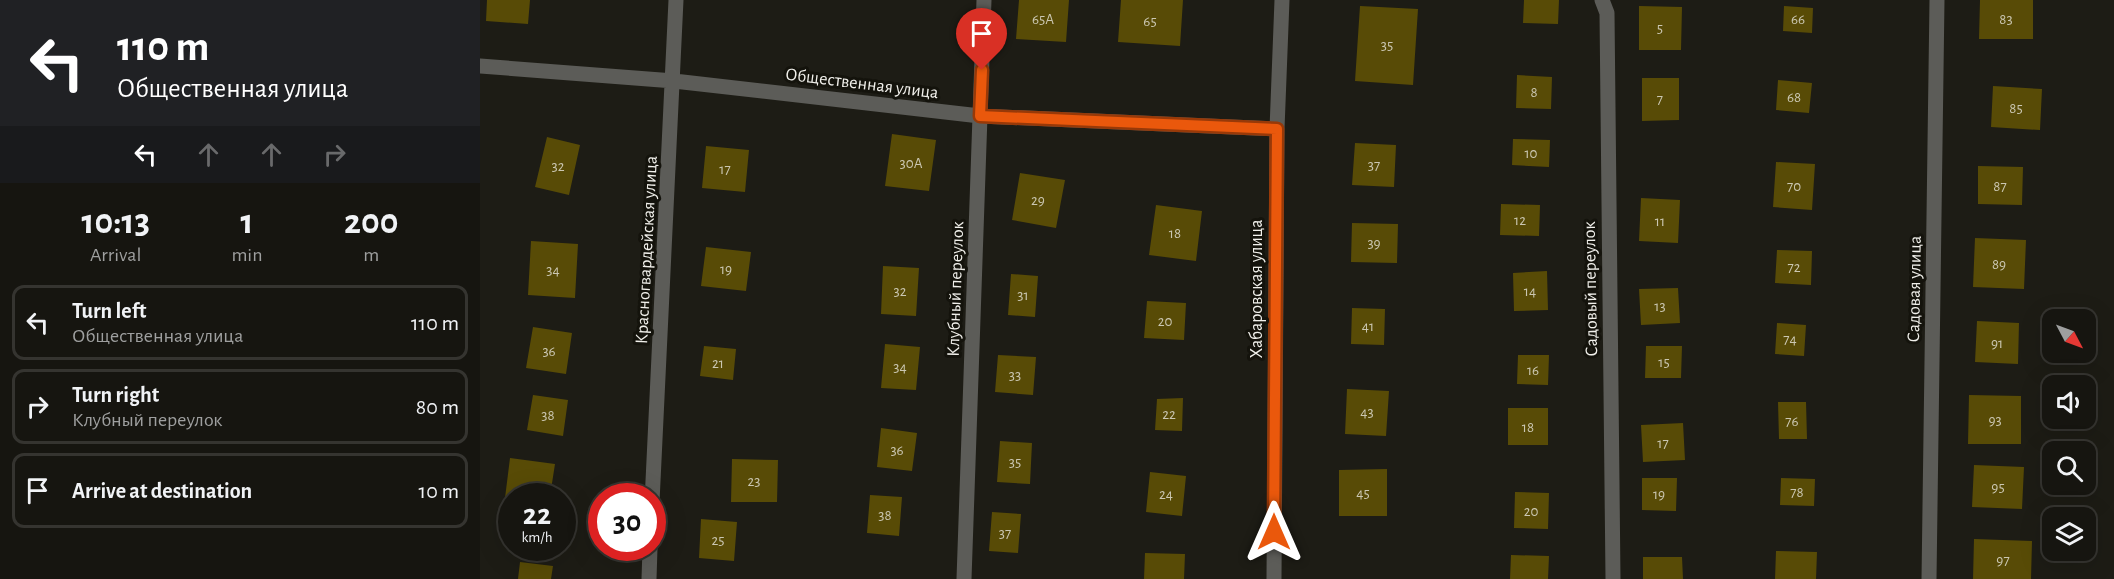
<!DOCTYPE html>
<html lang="en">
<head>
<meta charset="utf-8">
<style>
	body { margin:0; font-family:"Alegreya Sans",sans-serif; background:#23221e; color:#f1f3f6; height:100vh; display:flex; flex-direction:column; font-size:22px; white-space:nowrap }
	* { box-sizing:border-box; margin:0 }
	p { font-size:20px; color:#9e9f9f }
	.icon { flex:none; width:33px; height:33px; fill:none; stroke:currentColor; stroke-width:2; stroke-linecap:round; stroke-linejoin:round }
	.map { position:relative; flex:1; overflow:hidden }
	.details { display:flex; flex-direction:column; background:#161510; width:480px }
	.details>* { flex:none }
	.top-card { background:#202124; color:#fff; overflow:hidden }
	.needle { width:39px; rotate:131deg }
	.tools { position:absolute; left:1562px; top:309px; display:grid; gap:12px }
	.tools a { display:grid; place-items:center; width:54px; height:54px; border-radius:12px; background:#161510; box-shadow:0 6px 24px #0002,0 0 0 2px #353430; font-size:30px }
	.speed { position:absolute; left:18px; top:483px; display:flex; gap:12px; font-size:30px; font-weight:700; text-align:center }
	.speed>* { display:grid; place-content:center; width:78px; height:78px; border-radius:50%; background:#161510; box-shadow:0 6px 24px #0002,0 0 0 2px #353430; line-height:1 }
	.speed small { font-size:15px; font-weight:400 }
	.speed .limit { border:9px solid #d22; background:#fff; color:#111 }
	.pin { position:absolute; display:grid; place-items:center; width:51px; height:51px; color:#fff; margin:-62px -26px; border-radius:50% 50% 50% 0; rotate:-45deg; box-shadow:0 0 6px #0007 }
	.pin .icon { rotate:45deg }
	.me { position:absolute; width:66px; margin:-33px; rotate:0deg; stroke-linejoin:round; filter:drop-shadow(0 0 4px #0008) }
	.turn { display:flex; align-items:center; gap:21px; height:126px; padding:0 18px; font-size:27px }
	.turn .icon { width:78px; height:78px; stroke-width:2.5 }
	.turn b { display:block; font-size:42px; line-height:51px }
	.lanes { display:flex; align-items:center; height:57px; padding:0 18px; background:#0003; justify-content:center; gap:30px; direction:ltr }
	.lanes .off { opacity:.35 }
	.eta { display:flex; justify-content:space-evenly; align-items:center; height:102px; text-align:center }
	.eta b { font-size:36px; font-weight:700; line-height:42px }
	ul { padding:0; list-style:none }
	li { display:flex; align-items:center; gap:18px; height:75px; margin:0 12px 9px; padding:0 6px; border:3px solid #353430; border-radius:12px }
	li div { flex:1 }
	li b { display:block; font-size:22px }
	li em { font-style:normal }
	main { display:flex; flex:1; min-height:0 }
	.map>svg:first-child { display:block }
	.building { fill:#584b06 }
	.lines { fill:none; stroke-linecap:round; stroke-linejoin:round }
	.minor { stroke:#5c5c58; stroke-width:15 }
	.tertiary { stroke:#5c5c58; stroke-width:15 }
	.route-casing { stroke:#983908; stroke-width:15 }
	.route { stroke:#ea580c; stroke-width:10 }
	.labels { text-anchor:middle; stroke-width:6; stroke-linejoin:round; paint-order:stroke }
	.number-label { font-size:15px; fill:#cbc7b2 }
	.street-label { font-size:18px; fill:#f1f0eb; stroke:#14130c }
</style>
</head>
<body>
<main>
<section class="details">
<div class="top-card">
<div class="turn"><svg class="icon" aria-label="left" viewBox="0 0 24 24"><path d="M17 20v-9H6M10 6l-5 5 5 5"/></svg><div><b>110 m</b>Общественная улица</div></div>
<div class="lanes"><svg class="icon" aria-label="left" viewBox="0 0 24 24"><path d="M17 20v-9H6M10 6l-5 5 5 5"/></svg><svg class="icon off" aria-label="ahead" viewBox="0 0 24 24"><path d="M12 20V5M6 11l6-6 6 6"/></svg><svg class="icon off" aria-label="ahead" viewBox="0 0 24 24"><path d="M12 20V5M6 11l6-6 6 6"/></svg><svg class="icon off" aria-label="right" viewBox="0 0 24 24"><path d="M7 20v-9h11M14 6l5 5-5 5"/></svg></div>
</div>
<div class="eta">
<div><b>10:13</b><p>Arrival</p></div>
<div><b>1</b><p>min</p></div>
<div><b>200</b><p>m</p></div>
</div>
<ul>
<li><svg class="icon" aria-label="left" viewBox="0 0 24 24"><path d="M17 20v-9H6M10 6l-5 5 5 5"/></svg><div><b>Turn left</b><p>Общественная улица</p></div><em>110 m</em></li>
<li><svg class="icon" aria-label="right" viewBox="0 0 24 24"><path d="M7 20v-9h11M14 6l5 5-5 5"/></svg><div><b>Turn right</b><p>Клубный переулок</p></div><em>80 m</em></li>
<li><svg class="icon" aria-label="arrive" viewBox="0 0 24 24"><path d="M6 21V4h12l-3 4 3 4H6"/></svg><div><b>Arrive at destination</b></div><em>10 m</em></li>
</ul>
</section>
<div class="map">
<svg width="1634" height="579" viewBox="0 0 1634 579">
	<rect width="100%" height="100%" fill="#1d1c15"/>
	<path class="building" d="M7 0H50L48 24 6 21Z
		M539 0H589L586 42 536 39Z
		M641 0H703L700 46 638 42Z
		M1044 0H1079L1078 24 1043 23Z
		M1500 0H1553V39H1499Z
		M880 6 938 9 933 85 875 81Z
		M1159 6 1202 7 1201 50H1159Z
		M1304 6 1333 8 1332 33 1303 31Z
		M1037 75 1072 77 1071 109 1036 108Z
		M1162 78H1199V120L1162 121Z
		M1298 80 1332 83 1329 113 1296 110Z
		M1513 86 1562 89 1560 130 1511 127Z
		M412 134 456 140 449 191 405 186Z
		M67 137 100 145 89 195 55 187Z
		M1033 139 1070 140 1069 167 1032 165Z
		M875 143 916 145 914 187 872 185Z
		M226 146 269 150 265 192 222 188Z
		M1296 162 1335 164 1332 210 1293 207Z
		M1498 166 1543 167 1542 205 1498 204Z
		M540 173 585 180 576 228 532 220Z
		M1161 198 1200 200 1198 243 1159 241Z
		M1021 204 1060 205 1059 236 1020 235Z
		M676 205 722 211 716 261 669 255Z
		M872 223 918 224 917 263 871 262Z
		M1495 238 1546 240 1544 289 1493 287Z
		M51 241 98 244 95 298 48 295Z
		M226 247 271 252 266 291 221 286Z
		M1297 250 1332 251 1331 285 1295 283Z
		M403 266 439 268 436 316 401 314Z
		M1067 271 1068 310 1034 311 1033 273Z
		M531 274 558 276 555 317 528 315Z
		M1198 288 1200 323 1161 325 1159 289Z
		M667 301 706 303 704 340 664 338Z
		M872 308 905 309 904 345 871 344Z
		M1497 321 1539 323 1538 364 1495 362Z
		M1297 323 1326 325 1324 356 1295 354Z
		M53 327 92 333 86 374 46 368Z
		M405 344 440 347 436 390 401 388Z
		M224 346 256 349 253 380 220 376Z
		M1166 346H1202L1201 378H1165Z
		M518 355 556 357 553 395 515 392Z
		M1038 355H1069L1068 385 1037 384Z
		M867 389 909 391 906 436 865 434Z
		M53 395 88 400 83 436 47 430Z
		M1489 395 1541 396V444H1488Z
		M703 398 702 431 675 430 677 399Z
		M1298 402H1326L1327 439H1299Z
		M1028 408H1068V445H1028Z
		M1203 423 1205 460 1163 462 1161 425Z
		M401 428 437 433 432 471 397 467Z
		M520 441 552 443 550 484 517 482Z
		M30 458 75 464 70 496H32V507L24 506Z
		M252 459 298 460 297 502H251Z
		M1494 465 1544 467 1542 509 1492 507Z
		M907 469V516H859V470Z
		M670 472 706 476 702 516 666 512Z
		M1162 478H1197L1196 511 1162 510Z
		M1301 478 1335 479 1334 506 1300 505Z
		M1035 492 1069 493 1068 529 1034 528Z
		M390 495 422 497 419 536 387 533Z
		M512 512 541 514 538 553 509 551Z
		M221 519 257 522 254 561 219 558Z
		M1494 539 1552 541 1551 579H1493Z
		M1296 551 1337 552 1336 579H1295Z
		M665 553 705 554 704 579H664Z
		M1031 555 1069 556 1068 579H1030Z
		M1163 557H1202L1203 579H1163Z
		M40 562 73 566 71 579H38Z"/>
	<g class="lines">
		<path class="minor" d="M1122 0 1127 13 1133 579
			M0 66 194 81 500 116 797 129
			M172 502 196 0
			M169 579 170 548
			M484 579 504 0
			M794 579 797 129 802 0"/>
		<path class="tertiary" d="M1449 579 1457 0"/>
	</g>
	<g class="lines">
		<defs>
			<path id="route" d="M502 70 500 116 797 129 794 532"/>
		</defs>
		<use href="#route" class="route-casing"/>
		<use href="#route" class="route"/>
	</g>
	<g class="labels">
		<g class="number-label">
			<text x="563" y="24">65А</text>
			<text x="1318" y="24">66</text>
			<text x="1526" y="24">83</text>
			<text x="670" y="26">65</text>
			<text x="1180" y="33">5</text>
			<text x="907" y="50">35</text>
			<text x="1054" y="97">8</text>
			<text x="1314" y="102">68</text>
			<text x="1180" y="104">7</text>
			<text x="1536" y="113">85</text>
			<text x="1051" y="158">10</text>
			<text x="431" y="168">30А</text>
			<text x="894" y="170">37</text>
			<text x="78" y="171">32</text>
			<text x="245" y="174">17</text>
			<text x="1314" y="191">70</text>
			<text x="1520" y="191">87</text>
			<text x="558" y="205">29</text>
			<text x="1040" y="225">12</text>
			<text x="1180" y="226">11</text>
			<text x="695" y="238">18</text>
			<text x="894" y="248">39</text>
			<text x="1519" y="269">89</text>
			<text x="1314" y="272">72</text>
			<text x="246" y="274">19</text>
			<text x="73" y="275">34</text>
			<text x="420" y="296">32</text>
			<text x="1050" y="296">14</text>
			<text x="543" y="300">31</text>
			<text x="1180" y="311">13</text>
			<text x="685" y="326">20</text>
			<text x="888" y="331">41</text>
			<text x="1310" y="344">74</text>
			<text x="1517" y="348">91</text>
			<text x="69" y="356">36</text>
			<text x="1184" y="367">15</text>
			<text x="238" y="368">21</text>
			<text x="420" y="372">34</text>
			<text x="1053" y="375">16</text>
			<text x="535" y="380">33</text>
			<text x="887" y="417">43</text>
			<text x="689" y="419">22</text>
			<text x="68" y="420">38</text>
			<text x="1515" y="425">93</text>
			<text x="1312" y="426">76</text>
			<text x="1048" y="432">18</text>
			<text x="1183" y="448">17</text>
			<text x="417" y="455">36</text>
			<text x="535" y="467">35</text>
			<text x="274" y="486">23</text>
			<text x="1518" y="492">95</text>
			<text x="1317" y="497">78</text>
			<text x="883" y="498">45</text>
			<text x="686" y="499">24</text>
			<text x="1179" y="499">19</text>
			<text x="1051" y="516">20</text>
			<text x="405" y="520">38</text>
			<text x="525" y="538">37</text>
			<text x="238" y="545">25</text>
			<text x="1523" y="565">97</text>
		</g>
		<g class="street-label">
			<text transform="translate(382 83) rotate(7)" y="6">Общественная улица</text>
			<text transform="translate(166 250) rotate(-87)" y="6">Красногвардейская улица</text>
			<text transform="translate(475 289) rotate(-88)" y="6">Клубный переулок</text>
			<text transform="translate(776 289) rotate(-90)" y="6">Хабаровская улица</text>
			<text transform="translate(1110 289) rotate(-91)" y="6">Садовый переулок</text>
			<text transform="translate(1434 289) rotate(-89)" y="6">Садовая улица</text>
		</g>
	</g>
</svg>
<div class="tools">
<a><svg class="needle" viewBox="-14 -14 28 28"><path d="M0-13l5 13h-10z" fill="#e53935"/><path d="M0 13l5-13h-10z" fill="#9e9f9f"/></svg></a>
<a><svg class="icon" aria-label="sound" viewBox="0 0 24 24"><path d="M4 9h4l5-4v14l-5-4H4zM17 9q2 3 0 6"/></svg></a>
<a><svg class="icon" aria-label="search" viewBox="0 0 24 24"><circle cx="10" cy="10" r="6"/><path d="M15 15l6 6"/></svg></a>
<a><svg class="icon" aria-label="layers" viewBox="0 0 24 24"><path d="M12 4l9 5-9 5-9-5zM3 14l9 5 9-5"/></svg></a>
</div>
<div class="speed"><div>22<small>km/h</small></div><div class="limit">30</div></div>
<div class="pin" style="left:502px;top:70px;background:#d93025"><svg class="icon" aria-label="arrive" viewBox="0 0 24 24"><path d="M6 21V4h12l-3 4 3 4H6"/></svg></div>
<svg class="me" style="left:794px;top:532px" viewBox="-20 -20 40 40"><path d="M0-17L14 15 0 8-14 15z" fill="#ea580c" stroke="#fff" stroke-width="4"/></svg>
</div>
</main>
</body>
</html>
